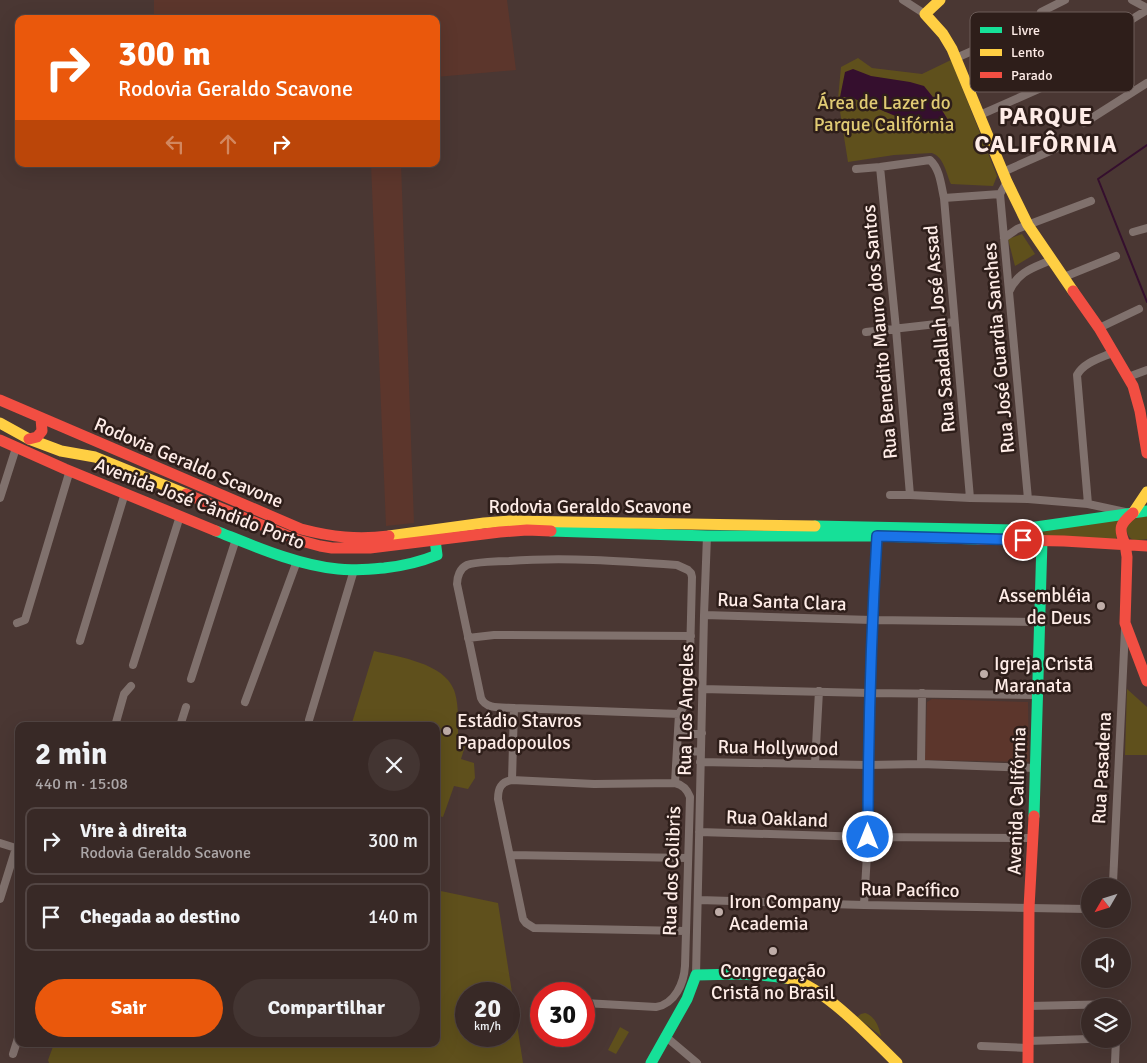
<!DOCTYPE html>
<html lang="pt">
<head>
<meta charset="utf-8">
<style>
	body { margin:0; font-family:Signika,sans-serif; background:#433532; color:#f1f3f6; height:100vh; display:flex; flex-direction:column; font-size:19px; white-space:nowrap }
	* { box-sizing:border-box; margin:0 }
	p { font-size:16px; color:#aba6a7 }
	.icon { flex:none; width:28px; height:28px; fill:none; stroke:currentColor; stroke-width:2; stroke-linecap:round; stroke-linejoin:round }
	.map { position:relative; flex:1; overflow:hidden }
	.panel { position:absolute; left:15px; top:722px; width:425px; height:325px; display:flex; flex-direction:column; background:#382926; border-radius:10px; box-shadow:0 5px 20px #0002,0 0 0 1px #524543 }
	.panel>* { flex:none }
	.hud { position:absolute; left:15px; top:15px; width:425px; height:152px; border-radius:10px; box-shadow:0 5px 20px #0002,0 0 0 1px #524543; background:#ea580c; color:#fff; overflow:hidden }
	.needle { width:32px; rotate:231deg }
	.fabs { position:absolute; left:1081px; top:878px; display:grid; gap:10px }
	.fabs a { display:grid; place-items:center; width:50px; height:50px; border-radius:50%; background:#382926; box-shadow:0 5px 20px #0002,0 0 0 1px #524543; font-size:25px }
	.speed { position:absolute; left:455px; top:982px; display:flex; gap:10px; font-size:25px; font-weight:700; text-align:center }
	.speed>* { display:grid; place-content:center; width:65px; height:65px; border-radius:50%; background:#382926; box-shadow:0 5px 20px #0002,0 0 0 1px #524543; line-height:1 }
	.speed small { font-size:12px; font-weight:400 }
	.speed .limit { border:8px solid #d22; background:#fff; color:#111 }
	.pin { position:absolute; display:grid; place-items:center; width:42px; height:42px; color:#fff; margin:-21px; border:2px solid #fff; border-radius:50%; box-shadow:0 1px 5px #0007 }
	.me { position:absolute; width:55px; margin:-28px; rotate:0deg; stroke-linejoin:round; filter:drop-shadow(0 0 4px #0008) }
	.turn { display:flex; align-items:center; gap:18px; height:105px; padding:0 20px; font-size:22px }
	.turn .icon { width:65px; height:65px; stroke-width:2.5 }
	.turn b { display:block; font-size:35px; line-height:42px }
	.lanes { display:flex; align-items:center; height:48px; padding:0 20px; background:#0003; justify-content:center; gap:25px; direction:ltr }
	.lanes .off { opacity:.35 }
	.round { display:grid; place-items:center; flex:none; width:52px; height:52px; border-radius:26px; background:#433532 }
	.head { display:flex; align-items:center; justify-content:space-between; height:85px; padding:0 20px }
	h1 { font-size:30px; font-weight:800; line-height:38px }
	.button { display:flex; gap:10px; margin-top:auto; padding:10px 20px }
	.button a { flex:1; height:58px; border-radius:30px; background:#ea580c; color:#fff; font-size:20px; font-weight:800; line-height:58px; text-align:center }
	.button a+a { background:#433532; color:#f1f3f6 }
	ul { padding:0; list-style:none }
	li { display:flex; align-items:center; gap:15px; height:68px; margin:0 10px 8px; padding:0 10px; border:2px solid #524543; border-radius:10px }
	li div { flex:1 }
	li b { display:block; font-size:19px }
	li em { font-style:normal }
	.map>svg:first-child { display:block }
	.built { fill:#5c362c }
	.green { fill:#5f501c; fill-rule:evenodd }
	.water { fill:#350f2e }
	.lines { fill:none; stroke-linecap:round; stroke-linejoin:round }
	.stream { stroke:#350f2e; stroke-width:2 }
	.street { stroke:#80716d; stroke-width:8 }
	.fast { stroke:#16e098; stroke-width:11 }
	.slow { stroke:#ffcf43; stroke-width:11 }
	.jam { stroke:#f24e42; stroke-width:11 }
	.route-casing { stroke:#114b97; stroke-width:12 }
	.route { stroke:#1a73e8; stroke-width:9 }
	.poi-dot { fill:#bfada8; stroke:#2e1e1a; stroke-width:2 }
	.labels { text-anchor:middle; stroke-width:5; stroke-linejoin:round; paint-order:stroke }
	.park-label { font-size:19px; fill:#e1cb74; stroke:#2e1e1a }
	.street-label { font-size:19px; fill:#feece7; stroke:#2e1e1a }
	.poi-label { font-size:19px; fill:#feece7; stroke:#2e1e1a; text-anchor:start }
	.district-label { font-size:24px; font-weight:bold; letter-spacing:1px; fill:#feece7; stroke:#2e1e1a }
	.key { fill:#2e1e1a; stroke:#6c5c58; stroke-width:1 }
	.key-label { font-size:14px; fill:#feece7 }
</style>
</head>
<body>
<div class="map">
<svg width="1147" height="1063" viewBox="0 0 1147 1063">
	<rect width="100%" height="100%" fill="#4a3733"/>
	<path class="built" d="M154 0H507L516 70 436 77V19H154Z
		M371 164H401L414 523 386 526Z
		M932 699 1028 702 1029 762 925 760 927 702Z"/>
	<path class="green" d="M858 58 872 68 922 74 951 60 997 176 993 186 951 184C946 173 944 157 932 153L894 155 848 162 838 99 841 67Z
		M1022 234 1035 254 1015 266 1008 239Z
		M1147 515V539C1131 541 1130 542 1125 526L1128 521Z
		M1121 517 1116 539 1027 535Z
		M374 651C399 657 444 663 454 690 459 704 458 721 458 736L467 740 461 759 474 763 475 778 468 789 454 786 443 817 436 815V726H351Z
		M1127 689 1147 707V755H1125Z
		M436 890 498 903 523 1063H49L48 1060 54 1044H436ZM466 994H509V1036H466Z
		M865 1013C875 1016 879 1027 881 1036L857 1017 861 1014Z
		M620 1027 629 1032 616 1054 608 1050Z"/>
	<path class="water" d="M853 69 871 76 910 82 924 86 937 102 948 120 936 133 850 97H840L845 72Z"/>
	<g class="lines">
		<path class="stream" d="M1147 145 1098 179 1147 302"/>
		<path class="street" d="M903 0 925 14
			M1132 0 1147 8
			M1041 12 1065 0
			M956 58 1018 31
			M1059 64 1147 10
			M980 115 1043 87
			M1084 123 1147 83
			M880 167 896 329 910 495
			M856 169 880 167 930 160C940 169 941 185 944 198L970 498
			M1003 172 1066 144
			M1000 194 1028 499
			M944 198 1000 194 1007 182
			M1133 232 1147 228
			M1004 238 1017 229 1091 201
			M1064 277 1116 256
			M1010 290C1019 271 1033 268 1051 260
			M1099 328 1139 309
			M866 332 954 322
			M1128 377 1147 370
			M890 495H910L970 498 1028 499 1088 504 1125 512
			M0 498 16 448
			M1088 504 1077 375C1084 362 1101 358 1114 352
			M704 615 872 620 1039 622
			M17 623 25 620 70 470
			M468 638 494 635 691 636
			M80 641 125 493
			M133 665 180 516
			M191 679 236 539
			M702 689 870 693 1037 695
			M245 702 297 561
			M514 708 679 714
			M309 720 354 570
			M115 726 124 694 131 686
			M180 726 186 707
			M678 736 702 733
			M678 753 701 751
			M700 762 868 765 921 764 1035 768
			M815 764 819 691
			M921 764 922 693
			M512 780 594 784 675 783
			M699 832 868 837 1033 838
			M0 843 19 849
			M510 855 687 858
			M1111 886 1113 883 1125 629
			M0 899 16 848
			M699 900 864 905 1087 909 1090 907
			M864 905 868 837V765L872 620 877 536
			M696 975 704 615 707 536
			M537 1001H541
			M584 1003 656 1007C675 1004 684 983 685 966L690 797C687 789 683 785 675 783L679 714C682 708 687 704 689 697L692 577 691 573 688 570 677 565C621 561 565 557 509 561 500 561 475 562 467 565 460 568 457 577 457 584L481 698C486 710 503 707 514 708L512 780C501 782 498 788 498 799L523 919 526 923 534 928 685 931
			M1029 1006 1118 1004
			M665 1036 697 1063
			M1028 1041 1088 1039
			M981 1046 1028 1048
			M13 1054 19 1035
			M1115 1063 1116 1039"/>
		<path class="fast" d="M815 526 1015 530 1147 511
			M216 531C254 546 297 565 338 569 353 571 369 569 384 568 403 566 420 562 437 555L435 540
			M551 531 707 536H877L978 539
			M1034 816 1042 540
			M651 1063 687 999 696 975C726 974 756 973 786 978"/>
		<path class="slow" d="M940 0 925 14 943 34 952 49 1007 182 1028 225 1073 291
			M0 423 29 439 61 451 95 457 186 494
			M1133 513 1147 492
			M389 536 484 523 510 521 815 526
			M786 978C821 983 871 1038 897 1063"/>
		<path class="jam" d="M1073 291 1099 328 1133 386 1140 411 1147 453
			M0 400 301 529C332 537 357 540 389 536
			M29 439 37 437 42 431 41 418
			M0 440 65 469 216 531
			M186 494 298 540 320 546 332 548H370L500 532 527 530 551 531
			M978 539 1064 541 1147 546
			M1125 544 1127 557 1125 623 1147 681
			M1125 544C1118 528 1120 524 1133 513
			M1028 1063 1029 908 1034 816"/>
	</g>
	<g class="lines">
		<defs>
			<path id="route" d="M868 837C868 737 871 636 877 536L1023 540"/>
		</defs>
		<use href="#route" class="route-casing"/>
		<use href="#route" class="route"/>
	</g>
	<g class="poi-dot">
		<circle cx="1101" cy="606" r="5"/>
		<circle cx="984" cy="674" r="5"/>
		<circle cx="447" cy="731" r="5"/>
		<circle cx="719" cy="912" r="5"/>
		<circle cx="773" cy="951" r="5"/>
	</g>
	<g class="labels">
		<g class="park-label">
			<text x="884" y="109">Área de Lazer do<tspan x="884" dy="22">Parque Califórnia</tspan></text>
		</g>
		<g class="street-label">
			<text transform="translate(939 329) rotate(-95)" y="7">Rua Saadallah José Assad</text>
			<text transform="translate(879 332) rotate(-95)" y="7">Rua Benedito Mauro dos Santos</text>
			<text transform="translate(998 348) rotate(-95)" y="7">Rua José Guardia Sanches</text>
			<text transform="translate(189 462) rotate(23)" y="7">Rodovia Geraldo Scavone</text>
			<text transform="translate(200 503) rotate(21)" y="7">Avenida José Cândido Porto</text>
			<text x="590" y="513">Rodovia Geraldo Scavone</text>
			<text transform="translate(782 601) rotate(2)" y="7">Rua Santa Clara</text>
			<text transform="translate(685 710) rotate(-89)" y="7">Rua Los Angeles</text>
			<text transform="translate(778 747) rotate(1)" y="7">Rua Hollywood</text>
			<text transform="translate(1101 768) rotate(-87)" y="7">Rua Pasadena</text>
			<text transform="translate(1016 801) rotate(-88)" y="7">Avenida Califórnia</text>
			<text transform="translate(777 818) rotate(2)" y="7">Rua Oakland</text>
			<text transform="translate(671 871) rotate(-88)" y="7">Rua dos Colibris</text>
			<text transform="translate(910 889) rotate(1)" y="7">Rua Pacífico</text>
		</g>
		<g class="poi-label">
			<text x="1091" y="602" text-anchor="end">Assembléia<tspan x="1091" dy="22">de Deus</tspan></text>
			<text x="994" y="670">Igreja Cristã<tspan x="994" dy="22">Maranata</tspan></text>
			<text x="457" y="727">Estádio Stavros<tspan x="457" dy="22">Papadopoulos</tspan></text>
			<text x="729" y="908">Iron Company<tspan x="729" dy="22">Academia</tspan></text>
			<text x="773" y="977" text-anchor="middle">Congregação<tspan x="773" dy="22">Cristã no Brasil</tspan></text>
		</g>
		<g class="district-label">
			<text x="1046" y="124">PARQUE<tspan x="1046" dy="28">CALIFÔRNIA</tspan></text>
		</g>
	</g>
	<rect x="970" y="12" width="164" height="80" rx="8" class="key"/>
	<rect x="980" y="27" width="22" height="6" fill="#16e098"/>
	<rect x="980" y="49" width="22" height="7" fill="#ffcf43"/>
	<rect x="980" y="72" width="22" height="6" fill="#f24e42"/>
	<g class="key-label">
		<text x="1011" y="35">Livre</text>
		<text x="1011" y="57">Lento</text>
		<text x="1011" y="80">Parado</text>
	</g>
</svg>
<div class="fabs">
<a><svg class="needle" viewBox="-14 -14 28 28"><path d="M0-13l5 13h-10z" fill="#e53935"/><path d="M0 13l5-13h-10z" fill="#aba6a7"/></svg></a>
<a><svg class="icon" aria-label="sound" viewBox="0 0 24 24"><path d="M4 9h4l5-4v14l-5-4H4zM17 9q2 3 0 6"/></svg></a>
<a><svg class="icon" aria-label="layers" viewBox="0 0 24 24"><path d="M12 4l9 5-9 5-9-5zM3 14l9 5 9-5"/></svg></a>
</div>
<div class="speed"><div>20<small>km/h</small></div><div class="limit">30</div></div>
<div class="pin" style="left:1023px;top:540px;background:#d93025"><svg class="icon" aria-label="arrive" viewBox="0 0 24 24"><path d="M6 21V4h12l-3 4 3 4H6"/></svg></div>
<svg class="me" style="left:868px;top:837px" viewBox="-20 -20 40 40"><circle r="17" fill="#1a73e8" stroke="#fff" stroke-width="3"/><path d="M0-11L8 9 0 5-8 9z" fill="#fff"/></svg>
<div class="hud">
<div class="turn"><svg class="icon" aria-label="right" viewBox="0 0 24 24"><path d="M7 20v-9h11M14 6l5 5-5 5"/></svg><div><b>300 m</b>Rodovia Geraldo Scavone</div></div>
<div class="lanes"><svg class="icon off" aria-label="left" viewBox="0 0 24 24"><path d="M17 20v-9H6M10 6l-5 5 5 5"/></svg><svg class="icon off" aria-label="ahead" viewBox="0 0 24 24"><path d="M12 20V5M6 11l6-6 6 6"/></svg><svg class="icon" aria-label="right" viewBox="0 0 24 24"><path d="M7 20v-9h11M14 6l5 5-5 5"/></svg></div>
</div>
<section class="panel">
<div class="head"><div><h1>2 min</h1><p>440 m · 15:08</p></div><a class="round"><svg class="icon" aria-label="close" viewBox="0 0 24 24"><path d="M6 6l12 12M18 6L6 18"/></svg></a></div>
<ul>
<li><svg class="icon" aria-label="right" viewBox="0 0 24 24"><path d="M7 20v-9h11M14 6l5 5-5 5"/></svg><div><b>Vire à direita</b><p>Rodovia Geraldo Scavone</p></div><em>300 m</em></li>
<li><svg class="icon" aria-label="arrive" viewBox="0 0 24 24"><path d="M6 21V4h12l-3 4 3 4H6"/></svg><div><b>Chegada ao destino</b></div><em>140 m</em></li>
</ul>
<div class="button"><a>Sair</a><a>Compartilhar</a></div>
</section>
</div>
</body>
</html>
